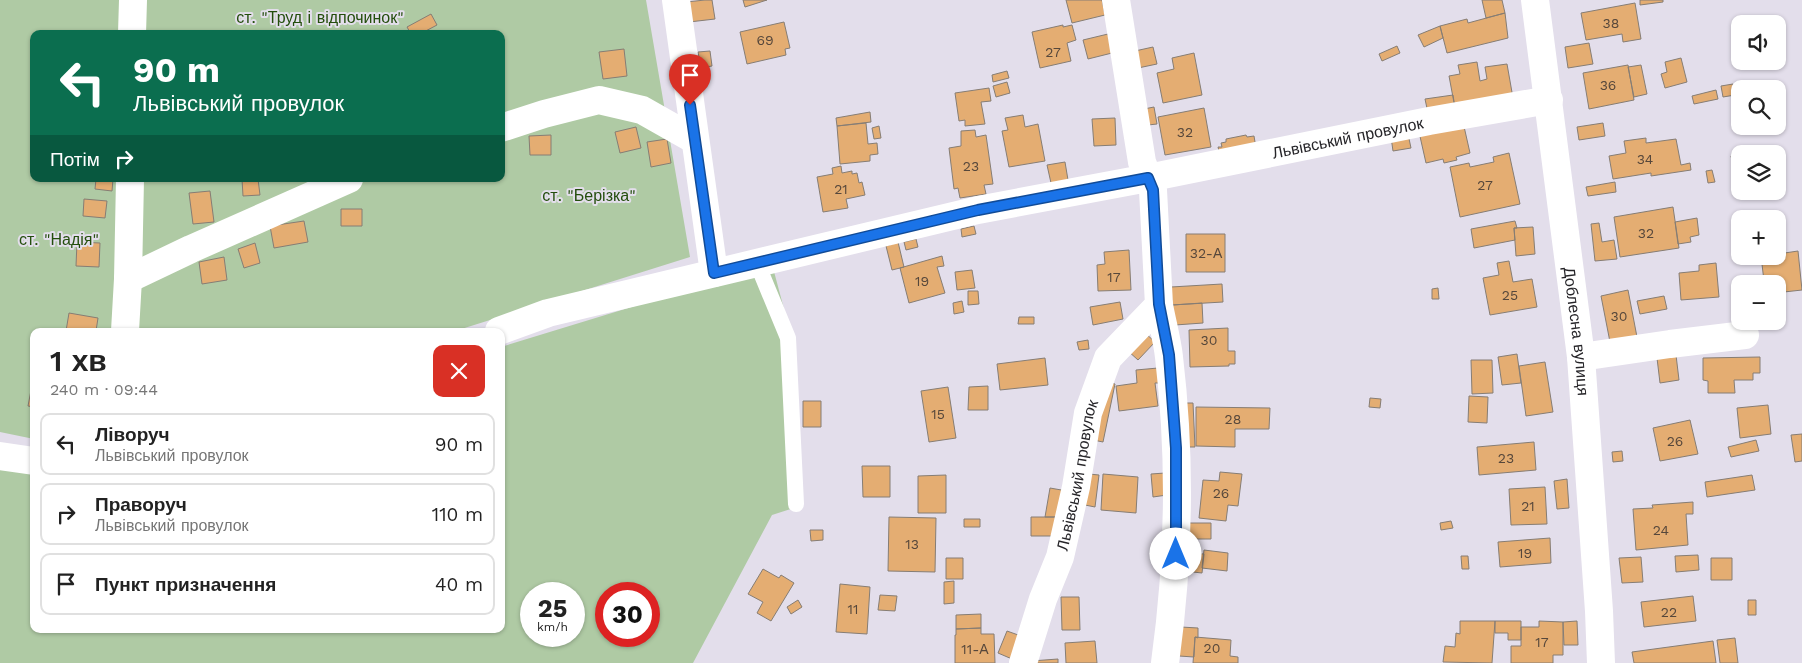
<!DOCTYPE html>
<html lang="uk">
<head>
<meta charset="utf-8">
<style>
	body { margin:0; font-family:"Work Sans",sans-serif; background:#f2f2f2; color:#222; height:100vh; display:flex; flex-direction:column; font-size:19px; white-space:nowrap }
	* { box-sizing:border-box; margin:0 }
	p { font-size:16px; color:#767676 }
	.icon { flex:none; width:28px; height:28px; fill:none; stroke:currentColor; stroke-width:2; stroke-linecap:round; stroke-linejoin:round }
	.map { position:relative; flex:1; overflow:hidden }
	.drawer { position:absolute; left:30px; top:328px; width:475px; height:305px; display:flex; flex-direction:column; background:#fff; border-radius:10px; box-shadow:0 1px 4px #0004 }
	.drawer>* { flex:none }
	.top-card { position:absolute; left:30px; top:30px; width:475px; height:152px; border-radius:10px; box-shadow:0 1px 4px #0004; background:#0b6e4f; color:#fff; overflow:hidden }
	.controls { position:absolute; left:1731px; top:15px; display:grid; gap:10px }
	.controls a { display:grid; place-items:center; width:55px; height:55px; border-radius:10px; background:#fff; box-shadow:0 1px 4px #0004; font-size:25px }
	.speed { position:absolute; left:520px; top:582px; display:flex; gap:10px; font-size:25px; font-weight:700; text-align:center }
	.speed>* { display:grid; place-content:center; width:65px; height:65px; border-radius:50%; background:#fff; box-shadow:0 1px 4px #0004; line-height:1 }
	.speed small { font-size:12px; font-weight:400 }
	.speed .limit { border:8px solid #d22; background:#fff; color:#111 }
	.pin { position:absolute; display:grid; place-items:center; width:42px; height:42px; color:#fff; margin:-51px -21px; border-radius:50% 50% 50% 0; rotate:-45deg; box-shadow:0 0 5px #0007 }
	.pin .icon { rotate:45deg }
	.me { position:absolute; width:55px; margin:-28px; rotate:0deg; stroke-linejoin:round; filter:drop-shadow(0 0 4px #0008) }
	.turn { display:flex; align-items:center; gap:18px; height:105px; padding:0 20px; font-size:22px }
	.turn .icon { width:65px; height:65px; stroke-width:2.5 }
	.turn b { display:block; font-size:35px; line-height:42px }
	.then { display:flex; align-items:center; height:48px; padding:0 20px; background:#0003; gap:10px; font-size:19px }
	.round { display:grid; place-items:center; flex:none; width:52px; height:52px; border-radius:10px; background:#f2f2f2 }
	.summary { display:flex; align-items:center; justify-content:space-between; height:85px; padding:0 20px }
	h1 { font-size:30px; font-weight:600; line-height:38px }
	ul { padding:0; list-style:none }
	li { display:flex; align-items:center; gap:15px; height:62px; margin:0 10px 8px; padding:0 10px; border:2px solid #e0e0e0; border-radius:10px }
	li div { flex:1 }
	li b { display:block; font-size:19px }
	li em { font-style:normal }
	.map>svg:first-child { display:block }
	.green { fill:#afcaa4; fill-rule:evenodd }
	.building { fill:#e4ad72; stroke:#867d74 }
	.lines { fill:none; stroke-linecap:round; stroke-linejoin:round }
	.lane { stroke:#fff; stroke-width:16 }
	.street { stroke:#fff; stroke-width:28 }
	.secondary { stroke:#fff; stroke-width:28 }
	.route-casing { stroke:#114b97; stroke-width:12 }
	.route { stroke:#1a73e8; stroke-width:9 }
	.labels { text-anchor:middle; stroke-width:4; stroke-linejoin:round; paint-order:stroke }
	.number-label { font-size:14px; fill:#56473b }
	.park-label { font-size:16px; fill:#244e0d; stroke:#e3deeb }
	.street-label { font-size:16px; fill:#262529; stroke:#e3deeb }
</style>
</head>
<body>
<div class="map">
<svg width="1802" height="663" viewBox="0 0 1802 663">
	<rect width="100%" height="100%" fill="#e3deeb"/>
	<path class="green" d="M0 0H127L126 34H34V179H123L113 331H34V439L0 432Z
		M146 0H646L690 257 455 331H138L141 179H501V34H145Z
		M772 264 792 339 800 506 772 515 693 663H0V468L34 474V629H501V347ZM531 594H574V636H531ZM606 594H649V636H606Z"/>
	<path class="building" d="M705 0H712L715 19 689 22 686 2Z
		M743 0H767L745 7Z
		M1066 0H1102L1105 15 1072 23Z
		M1482 0H1502L1505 13 1486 18Z
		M1640 0H1663V2L1640 5Z
		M1635 3 1641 39 1623 42 1622 34 1586 40 1581 13Z
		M1505 13 1508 38 1447 53 1440 26 1467 19 1468 23Z
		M431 14 437 25 420 34H411L407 27Z
		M784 22 790 48 785 49 786 55 747 64 740 32Z
		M1063 25V27L1072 25 1076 40 1067 43 1071 61 1040 68 1032 32Z
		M1440 26 1443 38 1424 47 1418 35Z
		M1108 34 1112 53 1088 59 1083 40Z
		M1589 43 1593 64 1568 68 1565 47Z
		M1397 46 1400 53 1382 61 1379 54Z
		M1153 47 1157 64 1138 68 1135 51Z
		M624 49 627 76 603 79 599 52Z
		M710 51 712 66 701 68 698 52Z
		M1194 53 1202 95 1163 103 1157 73 1174 69 1172 58Z
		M1681 58 1687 82 1665 88 1661 74 1667 72 1665 62Z
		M1477 62 1480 81 1487 79 1485 67 1507 64 1513 98 1455 108 1449 76 1460 74 1458 65Z
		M1628 65 1634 100 1589 109 1583 73Z
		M1641 65 1647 94 1634 97 1628 67Z
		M1007 71 1009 78 993 82 992 75Z
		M1007 82 1010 93 996 97 993 86Z
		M1733 84 1735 95 1723 97 1721 86Z
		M989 88 991 101 981 102 985 124 965 126V120L959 121 955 93Z
		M1716 90 1718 99 1694 104 1692 96Z
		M1453 95 1455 108 1428 113 1425 99Z
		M1154 107 1157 124 1148 125 1144 109Z
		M1204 108 1211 147 1165 155 1158 117Z
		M870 112 871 122 837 126 836 118Z
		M1023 115 1025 127 1038 124 1045 161 1009 167 1002 131 1008 130 1005 118Z
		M1115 118 1116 145 1094 146 1092 119Z
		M1463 122 1470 153 1456 157 1457 160 1444 163 1443 159 1426 163 1419 132Z
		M866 123 868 144 877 143 878 154 870 155V161L840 164 837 126Z
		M1603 123 1605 136 1579 140 1577 127Z
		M879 126 881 138 874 139 872 128Z
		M636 127 641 148 620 153 615 132Z
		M975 130 976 137 986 135 993 184 984 185 986 194 960 198 958 188 954 189 949 148 961 146V131Z
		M1408 134 1411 148 1393 151 1391 137Z
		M551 135V155H530L529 136Z
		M1246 135 1247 137 1254 136 1256 148 1220 155 1218 147H1222L1221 143 1226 142V139Z
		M1646 138V143L1676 139 1681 165 1690 163 1691 170 1651 176V173L1613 179 1609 156 1626 153 1624 141Z
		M667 139 671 163 651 167 647 142Z
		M1509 153 1520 204 1460 217 1450 167 1469 163 1470 167 1494 162 1493 157Z
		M1740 155V163L1733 164 1731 156Z
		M1065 162 1068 180 1051 183 1047 165Z
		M841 166 842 173 852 171V174L857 173 859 183 862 182 865 195 846 199 848 208 823 212 817 177 833 174 832 168Z
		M1712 170 1715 182 1708 183 1706 171Z
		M96 179H113L112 191 95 189Z
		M242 179H258L260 195 243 196Z
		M1615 182 1616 192 1588 196 1586 187Z
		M210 191 214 222 193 224 189 193Z
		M84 199 107 201 105 218 83 216Z
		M1673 207 1679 248 1620 257 1614 217Z
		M341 209H362V226H341Z
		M1697 218 1699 235 1690 237 1691 242 1678 244 1675 222Z
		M304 221 308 242 274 248 270 226Z
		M1515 221 1517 228H1514L1515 240 1474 248 1471 229Z
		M1599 223 1602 242 1614 240 1617 259 1595 261 1591 224Z
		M974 226 976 234 962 237 961 229Z
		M1533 227 1535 254 1516 256 1514 228Z
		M1186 234H1225V272H1186Z
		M916 239 918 247 906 250 904 242Z
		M77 242 100 243 99 267 76 266Z
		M898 242 904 267 892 270 886 246Z
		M255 243 260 263 244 268 238 249Z
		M1129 250 1131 290 1098 291 1097 265 1105 264 1104 252Z
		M1798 251 1802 290 1784 292 1782 279 1764 281 1761 256H1778V254Z
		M942 256 944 266 937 267 945 293 909 303 900 268Z
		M224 257 227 280 202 284 199 262Z
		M1509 261 1513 282 1532 279 1537 307 1490 315 1483 278 1499 275 1497 263Z
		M1716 263 1719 297 1681 300 1679 273 1699 271V265Z
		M972 270 975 288 957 290 955 272Z
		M1222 284 1223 302 1172 305 1171 287Z
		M1438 288 1439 299H1432V289Z
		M1628 290 1637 337 1610 342 1601 296Z
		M968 291H978L979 304 968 305Z
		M1664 296 1667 309 1640 314 1637 301Z
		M962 301 964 312 954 314 953 303Z
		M1120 302 1123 319 1093 325 1090 307Z
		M1202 303 1203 323 1175 325 1172 305Z
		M69 313 98 318 96 331H66Z
		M1019 317H1034V324H1018Z
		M1228 328V351H1235V364H1229V366L1190 367 1189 330Z
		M1144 332 1155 342 1138 360 1127 350Z
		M1088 340 1089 349 1079 350 1077 342Z
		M1517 354 1521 383 1502 385 1498 357Z
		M1676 355 1679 380 1660 383 1657 358Z
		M1760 357V373H1753V380H1734L1735 393H1708V381L1703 380V358Z
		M1045 358 1048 385 1000 390 997 364Z
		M1471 360H1492L1493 393 1472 394Z
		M1545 362 1553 412 1526 416 1519 366Z
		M1158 368 1160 383H1155L1158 406 1119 411 1116 386 1137 383 1136 370Z
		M1106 382 1115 384 1103 442 1093 440Z
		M32 385H34V407L28 406Z
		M988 386V410H968L969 387Z
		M948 387 956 438 929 442 921 391Z
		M1469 396 1488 397 1487 423 1468 422Z
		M1370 398 1381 399 1380 408 1369 407Z
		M803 401H821V427H803Z
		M1184 403H1193L1195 447H1186Z
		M1768 405 1771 434 1740 438 1737 408Z
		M1196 407 1270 408 1269 429H1235V447L1196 446Z
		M1690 420 1698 454 1660 461 1653 428Z
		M1802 434V461L1795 462 1791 435Z
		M1756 440 1759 451 1731 457 1728 447Z
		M1534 442 1536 470 1479 475 1477 447Z
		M1622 451 1623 461 1613 462 1612 452Z
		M862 466H890V497H863Z
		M1220 472 1242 474 1238 506 1228 505 1226 521 1199 518 1203 480 1219 481Z
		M1165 473 1167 495 1153 497 1151 474Z
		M1089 474 1099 475 1095 507 1085 505Z
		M1103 474 1138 477 1136 513 1101 510Z
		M946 475V513H918V476Z
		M1752 475 1755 490 1707 497 1705 482Z
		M1567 479 1569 508 1557 509 1554 481Z
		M1545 487 1547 524 1511 525 1509 489Z
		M1050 488 1067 491 1058 517H1045Z
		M1693 502V514H1686L1688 545 1636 550 1633 509 1653 508 1652 505Z
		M889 517 936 518 935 572 888 571Z
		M1031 517H1058V536H1031Z
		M964 519H980V527H964Z
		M1451 521 1453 528 1441 530 1440 523Z
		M1186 523H1211V539H1187Z
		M810 530H823V540L811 541Z
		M1550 538 1551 563 1500 567 1498 542Z
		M1204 550 1228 553 1227 571 1202 568Z
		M1186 553 1204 554 1202 573 1184 571Z
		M1698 555 1699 570 1676 572 1675 556Z
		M1461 556H1468L1469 569H1462Z
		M1641 557 1643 582 1622 583 1619 558Z
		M946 558H963V579H946Z
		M1711 558H1732V580H1711Z
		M763 569 779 578 781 575 794 583 771 621 757 613 763 602 748 594Z
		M954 581V603L944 604V582Z
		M840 584 870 587 867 634 836 632Z
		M880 595 897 596 895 611 878 610Z
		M1693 596 1696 621 1644 627 1641 602Z
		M1061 597H1079L1080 630H1062Z
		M798 600 802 607 791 614 787 607Z
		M1748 600H1756V615H1748Z
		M981 614V628L956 629V615Z
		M1460 621H1495L1492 663 1443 662 1445 646 1455 647 1456 633 1460 634Z
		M1495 621H1521V640H1508V633H1495Z
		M1539 621 1563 622V655H1553V663H1511V646H1521V627H1539Z
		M1577 621 1578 645H1564L1563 622Z
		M1181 627 1198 628V638L1195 637 1194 657 1179 656Z
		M981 628V634H994L995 663H955V635H956V629Z
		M1007 631 1021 636 1012 659 998 653Z
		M1195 637 1231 640 1230 656 1238 657V663H1193Z
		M1735 638 1738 663H1720L1717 640Z
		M1095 641 1097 663H1066L1065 643Z
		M1713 641 1716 663H1634L1632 652Z
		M1058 659V663H1031V661Z"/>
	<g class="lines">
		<path class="lane" d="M757 263 788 338 796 504"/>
		<g class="street">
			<path d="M676 0 714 273"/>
			<path d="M132 34 133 0"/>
			<path d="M501 128 544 114 599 100 642 110 695 140"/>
			<path d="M128 279 191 249 349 179"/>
			<path d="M1159 305C1162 322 1167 339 1169 357 1181 458 1179 562 1165 663"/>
			<path d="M125 331 128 279 130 179"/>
			<path id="s1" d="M499 331 548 313 978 210 1148 178 1429 121 1549 100"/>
			<path d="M1581 357 1670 344 1745 335"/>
			<path d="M0 456 34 461"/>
			<path id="s2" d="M1023 663 1043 599 1060 557 1076 487 1088 413 1108 358 1159 305 1153 190 1142 162 1116 0"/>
		</g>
		<path class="secondary" id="s3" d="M1535 0 1581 357 1599 611 1601 663"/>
	</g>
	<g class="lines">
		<defs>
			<path id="route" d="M690 105 714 273 978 210 1148 178 1153 190 1159 304 1169 355 1176 448V554"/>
		</defs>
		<use href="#route" class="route-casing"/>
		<use href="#route" class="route"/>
	</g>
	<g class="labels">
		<g class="number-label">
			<text x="1611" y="28">38</text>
			<text x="765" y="45">69</text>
			<text x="1053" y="57">27</text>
			<text x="1608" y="90">36</text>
			<text x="1185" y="137">32</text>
			<text x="1645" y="164">34</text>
			<text x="971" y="171">23</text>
			<text x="1485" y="190">27</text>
			<text x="841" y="194">21</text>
			<text x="1646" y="238">32</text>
			<text x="1206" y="258">32-А</text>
			<text x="1114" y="282">17</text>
			<text x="922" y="286">19</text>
			<text x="1510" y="300">25</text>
			<text x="1619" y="321">30</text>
			<text x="1209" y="345">30</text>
			<text x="938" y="419">15</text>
			<text x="1233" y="424">28</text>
			<text x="1675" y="446">26</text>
			<text x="1506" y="463">23</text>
			<text x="1221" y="498">26</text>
			<text x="1528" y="511">21</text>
			<text x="1661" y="535">24</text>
			<text x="912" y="549">13</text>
			<text x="1525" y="558">19</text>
			<text x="853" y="614">11</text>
			<text x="1669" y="617">22</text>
			<text x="1542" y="647">17</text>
			<text x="1212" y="653">20</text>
			<text x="975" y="654">11-А</text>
		</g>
		<g class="park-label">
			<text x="320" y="23">ст. "Труд і відпочинок"</text>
			<text x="589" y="201">ст. "Берізка"</text>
			<text x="59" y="245">ст. "Надія"</text>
		</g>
		<g class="street-label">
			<text dy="6" stroke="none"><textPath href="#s1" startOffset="871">Львівський провулок</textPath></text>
			<text dy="6" stroke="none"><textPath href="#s3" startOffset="334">Доблесна вулиця</textPath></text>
			<text dy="6" stroke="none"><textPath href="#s2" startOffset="196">Львівський провулок</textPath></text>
		</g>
	</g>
</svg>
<div class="controls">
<a><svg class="icon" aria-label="sound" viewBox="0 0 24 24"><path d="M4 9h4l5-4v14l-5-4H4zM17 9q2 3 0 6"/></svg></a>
<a><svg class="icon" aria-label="search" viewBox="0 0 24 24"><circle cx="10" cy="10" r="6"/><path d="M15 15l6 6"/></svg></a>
<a><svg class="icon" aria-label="layers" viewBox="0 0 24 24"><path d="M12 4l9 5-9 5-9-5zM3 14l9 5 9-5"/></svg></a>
<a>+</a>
<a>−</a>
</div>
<div class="speed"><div>25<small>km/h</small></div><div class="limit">30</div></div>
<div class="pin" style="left:690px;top:105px;background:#d93025"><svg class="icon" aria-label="arrive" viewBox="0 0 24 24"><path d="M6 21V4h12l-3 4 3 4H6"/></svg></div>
<svg class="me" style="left:1176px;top:554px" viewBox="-20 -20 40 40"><circle r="19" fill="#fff"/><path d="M0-13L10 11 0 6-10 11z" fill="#1a73e8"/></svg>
<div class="top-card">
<div class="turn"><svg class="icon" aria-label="left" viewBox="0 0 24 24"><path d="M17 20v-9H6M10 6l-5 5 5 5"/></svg><div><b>90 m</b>Львівський провулок</div></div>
<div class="then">Потім<svg class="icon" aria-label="right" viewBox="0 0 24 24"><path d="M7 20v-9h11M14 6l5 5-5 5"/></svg></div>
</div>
<section class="drawer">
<div class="summary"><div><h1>1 хв</h1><p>240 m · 09:44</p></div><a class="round" style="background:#d93025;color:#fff"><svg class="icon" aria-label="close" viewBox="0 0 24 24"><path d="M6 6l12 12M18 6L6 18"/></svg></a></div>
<ul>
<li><svg class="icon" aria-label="left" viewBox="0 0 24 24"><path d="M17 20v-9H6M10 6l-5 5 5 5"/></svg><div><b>Ліворуч</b><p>Львівський провулок</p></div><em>90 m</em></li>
<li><svg class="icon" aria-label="right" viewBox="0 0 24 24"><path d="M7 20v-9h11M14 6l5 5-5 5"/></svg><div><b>Праворуч</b><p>Львівський провулок</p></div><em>110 m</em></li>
<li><svg class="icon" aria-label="arrive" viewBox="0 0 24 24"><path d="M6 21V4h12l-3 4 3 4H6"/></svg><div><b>Пункт призначення</b></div><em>40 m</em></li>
</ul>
</section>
</div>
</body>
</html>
